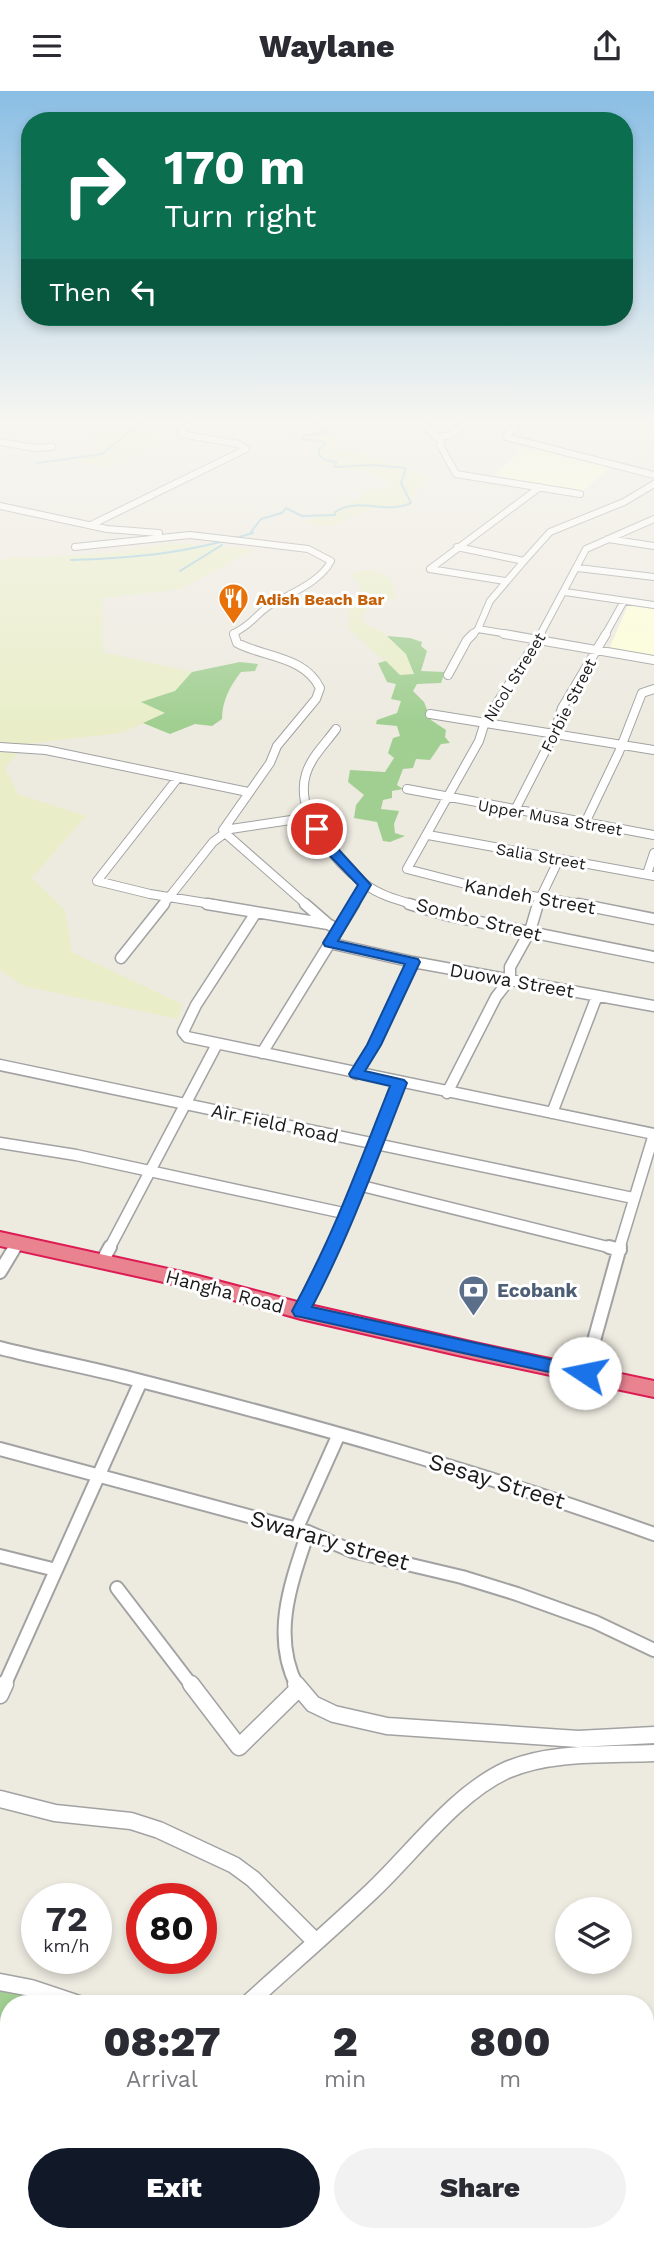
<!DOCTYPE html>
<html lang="en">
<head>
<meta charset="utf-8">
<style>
	body { margin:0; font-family:"Work Sans",sans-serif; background:#f2f2f3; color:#2b2b33; height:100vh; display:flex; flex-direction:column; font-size:26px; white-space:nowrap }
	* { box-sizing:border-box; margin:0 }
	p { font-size:23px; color:#7c7c81 }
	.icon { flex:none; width:38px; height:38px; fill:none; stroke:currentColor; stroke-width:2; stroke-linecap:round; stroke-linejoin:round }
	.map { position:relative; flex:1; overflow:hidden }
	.drawer { position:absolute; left:0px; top:1904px; width:654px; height:247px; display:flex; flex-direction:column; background:#fff; border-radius:28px 28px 0 0; box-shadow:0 4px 10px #0003 }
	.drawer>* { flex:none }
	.hud { position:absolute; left:21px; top:21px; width:612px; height:214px; border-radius:28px; box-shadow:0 4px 10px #0003; background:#0b6e4f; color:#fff; overflow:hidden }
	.buttons { position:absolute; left:555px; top:1806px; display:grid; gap:14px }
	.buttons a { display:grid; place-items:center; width:77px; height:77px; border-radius:50%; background:#fff; box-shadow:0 4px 10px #0003; font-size:35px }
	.speed { position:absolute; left:21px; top:1792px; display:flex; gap:14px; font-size:35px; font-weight:700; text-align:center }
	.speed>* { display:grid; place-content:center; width:91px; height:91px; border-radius:50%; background:#fff; box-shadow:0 4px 10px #0003; line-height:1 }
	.speed small { font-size:18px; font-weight:400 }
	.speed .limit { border:10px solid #d22; background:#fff; color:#111 }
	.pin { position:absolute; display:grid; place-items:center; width:60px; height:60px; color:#fff; margin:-30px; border:4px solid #fff; border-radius:50%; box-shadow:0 2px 7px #0007 }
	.me { position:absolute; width:77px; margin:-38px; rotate:281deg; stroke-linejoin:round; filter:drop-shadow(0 0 5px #0008) }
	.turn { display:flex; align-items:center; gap:24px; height:147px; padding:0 28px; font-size:32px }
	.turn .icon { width:91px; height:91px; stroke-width:2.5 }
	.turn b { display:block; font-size:49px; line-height:60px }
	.then { display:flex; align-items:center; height:66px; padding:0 28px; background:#0003; gap:14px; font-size:26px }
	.eta { display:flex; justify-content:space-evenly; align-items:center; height:119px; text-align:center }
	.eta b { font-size:42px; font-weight:800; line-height:49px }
	.primary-button { display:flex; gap:14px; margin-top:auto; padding:14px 28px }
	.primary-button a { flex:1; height:80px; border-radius:42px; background:#111827; color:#fff; font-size:28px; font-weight:800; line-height:80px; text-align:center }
	.primary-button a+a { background:#f2f2f3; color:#2b2b33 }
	header { display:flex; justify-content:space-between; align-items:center; height:91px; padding:0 28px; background:#fff; font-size:32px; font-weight:800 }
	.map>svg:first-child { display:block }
	.education { fill:#fdffd7 }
	.farmland { fill:#e9eec9 }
	.forest { fill:#a1cf92 }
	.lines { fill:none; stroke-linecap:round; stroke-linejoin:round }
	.stream { stroke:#9dccde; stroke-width:2 }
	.street-far4-casing { stroke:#a2a2a2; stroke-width:8 }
	.street-far3-casing { stroke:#a2a2a2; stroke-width:10 }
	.street-far2-casing { stroke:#a2a2a2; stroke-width:13 }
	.street-far1-casing { stroke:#a2a2a2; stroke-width:16 }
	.street-casing { stroke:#a2a2a2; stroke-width:19 }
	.highway-casing { stroke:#dc1c53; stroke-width:4 }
	.street-far4 { stroke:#fff; stroke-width:6 }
	.street-far3 { stroke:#fff; stroke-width:8 }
	.street-far2 { stroke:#fff; stroke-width:10 }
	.street-far1 { stroke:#fff; stroke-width:12 }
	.street { stroke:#fff; stroke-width:16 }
	.highway { fill:#ea8390; fill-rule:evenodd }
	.route { fill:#1a73e8; stroke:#114b97; stroke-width:2 }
	.labels { text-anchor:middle; stroke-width:6; stroke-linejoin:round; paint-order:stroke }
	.far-food-label { font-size:16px; font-weight:bold; fill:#c56008; stroke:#fff; text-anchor:start }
	.far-street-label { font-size:16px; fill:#1b1b1b; stroke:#fff }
	.street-label { font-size:19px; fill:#1b1b1b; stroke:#fff }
	.service-label { font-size:19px; font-weight:bold; fill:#4e5e75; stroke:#fff; text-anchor:start }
	.near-street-label { font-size:23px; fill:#1b1b1b; stroke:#fff }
</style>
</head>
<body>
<header><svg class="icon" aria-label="menu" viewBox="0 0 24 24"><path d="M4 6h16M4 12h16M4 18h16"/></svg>Waylane<svg class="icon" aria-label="share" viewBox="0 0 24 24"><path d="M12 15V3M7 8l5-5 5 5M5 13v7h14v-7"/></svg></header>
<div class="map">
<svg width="654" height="2150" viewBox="0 0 654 2150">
	<rect width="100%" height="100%" fill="#edeae0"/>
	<path class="education" d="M530 352 613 373 582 401 494 384Z
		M629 512 654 516V564L609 558Z"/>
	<path class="farmland" d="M123 331H156L152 355 125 372 101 376 75 370 74 368 96 361 99 357 92 352H83L86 347 103 344Z
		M291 331H324L344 358 428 385 406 416H382L365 420 331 435 301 432 342 417 367 401 392 392 364 381 327 375 314 356 291 342Z
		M173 452 255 458 181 498 103 507V561L192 581 175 600 142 611 166 622 121 642 25 653 5 677 18 703 86 725 32 787 65 819 72 861 182 913 178 928 23 895 0 879V469L7 467 104 463Z
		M363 479H375L391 489 396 507 371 512 361 528 368 536 376 537 389 547 406 563 414 583 400 584 349 538 348 521 360 499V492L349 483Z"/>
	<path class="forest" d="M387 545 410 547 422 551 421 555 427 560 421 580 445 581 441 592 417 593 413 600 424 611 431 629 446 639 445 646 450 652 441 653 430 669 416 668 413 677 403 678 397 694 403 698 392 700V707L383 709 381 718 399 720 394 733 395 742 405 745 390 751 383 750 377 731 354 727 356 714 364 704 348 691 350 679 385 681 394 667 388 662 393 647 400 645 397 635 376 633 377 629 397 622 401 610 391 608 396 593 387 591 378 572 386 570 400 584 414 583 406 563Z
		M240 571 258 573 255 580 241 581C230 595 222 610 222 628L212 635 195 633 170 643 143 632 165 622 141 611 175 600 192 581Z
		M0 1884 54 1913H9V1957L0 1956Z
		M71 2142H152L148 2150H73Z"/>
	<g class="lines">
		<path class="stream" d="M135 337 140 331
			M37 372 102 363 132 339
			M71 469C139 467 187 462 253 442L251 441 261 428 282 422 286 417 302 425 335 424V421C360 405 383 424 411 412L401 392 406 377 371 374 334 376 336 371 325 369 319 364V359L326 351 302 348 305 344 326 342 313 331
			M180 480 222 454"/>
		<defs>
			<path id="street-far4" d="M195 331 181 339 182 343 238 353 246 358
				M420 331 441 350 440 354 456 383 580 403
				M520 331 506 346 654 384
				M438 346 451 344 466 331
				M0 351 34 357 52 356
				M0 415 107 438 159 442
				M93 433 246 358
				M608 448 654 455
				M75 456 190 444 308 458 331 470C320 492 288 503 269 515 255 524 253 533 234 542L235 544
				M457 456 524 470 490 510 478 538
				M524 470 550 441 624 411 654 393
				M578 477 654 486
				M430 478 540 396
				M430 478 505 490
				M565 501 654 514
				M478 538 514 544
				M472 544 478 538
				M540 544 586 458 654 428
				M605 544 624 510"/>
			<path id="street-far3" d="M504 543 654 569
				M541 543 485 631 479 650 407 778 477 796 588 814
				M448 584 467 549 473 543
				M430 623 654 659
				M336 638C326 652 311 666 306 683 294 722 335 772 365 793 379 804 398 809 415 814
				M0 656 46 659 248 701
				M177 688 97 790 150 803 218 814
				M407 698 654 744
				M515 719 554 643 562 617 606 543
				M585 732 619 661 642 602 654 598
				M224 739 311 726
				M225 742 307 814
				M428 744 654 785
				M647 783 654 762
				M163 814 213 751 225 742 223 739 270 672 277 655 316 608 320 597C304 565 266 567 237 552L234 543
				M353 814 365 794
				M537 814 559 768"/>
			<path id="street-far2" d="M207 813 328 833 337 838
				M305 813 328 833
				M409 813 450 825 654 866
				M579 813 654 828
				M255 823 196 914 183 941 187 946 654 1043
				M329 852 413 871 654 915
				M121 867 164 813
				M262 962 354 813
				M0 974 633 1107
				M356 983 374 954 413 871
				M447 1002 496 906 510 888V876L530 840 538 813
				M552 1022 597 905
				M0 1052 76 1064 348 1123
				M358 1094 616 1158
				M14 1158 17 1152
				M109 1158 217 953
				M332 1158 399 992
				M619 1158 654 1043"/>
			<path id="street-far1" d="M609 1156 620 1159
				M103 1169 110 1156
				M0 1181 15 1156
				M301 1220 332 1156
				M0 1257C43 1268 87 1276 129 1287 306 1332 482 1381 654 1443
				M585 1282 620 1156
				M0 1358 308 1441 352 1460 462 1486 517 1503 595 1531 654 1559
				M296 1439 339 1343
				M0 1465 56 1479
				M117 1497 192 1595
				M4 1595 141 1290
				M297 1595C271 1544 291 1492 308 1441"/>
			<path id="street" d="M191 1593 239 1656 298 1598
				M296 1593 313 1613 334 1623 387 1635 578 1648 654 1644
				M0 1604 5 1593
				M0 1708 55 1722 131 1730 159 1739 234 1774 253 1788 316 1851
				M0 1891 31 1897 79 1913
				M247 1913C289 1875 332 1838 373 1799 413 1761 456 1702 507 1679 551 1660 607 1664 654 1662
				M469 2142 480 2150"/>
			<path id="highway" d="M0 1141 191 1183 301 1212 475 1252 654 1290V1306L475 1268 301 1228 191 1197 0 1155Z"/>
		</defs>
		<use href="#street-far4" class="street-far4-casing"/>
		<use href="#street-far3" class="street-far3-casing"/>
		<use href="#street-far2" class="street-far2-casing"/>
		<use href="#street-far1" class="street-far1-casing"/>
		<use href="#street" class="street-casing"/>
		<use href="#highway" class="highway-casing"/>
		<use href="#street-far4" class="street-far4"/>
		<use href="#street-far3" class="street-far3"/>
		<use href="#street-far2" class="street-far2"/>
		<use href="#street-far1" class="street-far1"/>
		<use href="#street" class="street"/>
		<use href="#highway" class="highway"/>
	</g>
	<linearGradient id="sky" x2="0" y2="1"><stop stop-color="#8abee4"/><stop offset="0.52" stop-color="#f7f6f1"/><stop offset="1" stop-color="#f7f6f1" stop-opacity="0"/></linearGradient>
	<rect width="654" height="632" fill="url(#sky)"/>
	<path class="route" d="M317 734 322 735 340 760 371 794 338 850 418 868 420 871 381 954 365 980 404 989 407 992C377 1068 350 1144 312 1216L585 1276 592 1278 594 1282 592 1287 585 1289 301 1226 295 1225 292 1220C332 1148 360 1071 390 995L351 986 349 983 367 954 405 873 325 855 323 852 358 794 331 766 311 738Z"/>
	<defs>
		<symbol id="restaurant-pin" viewBox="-11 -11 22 30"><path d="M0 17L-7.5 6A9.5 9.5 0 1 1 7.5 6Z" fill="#e8710a" stroke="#fff"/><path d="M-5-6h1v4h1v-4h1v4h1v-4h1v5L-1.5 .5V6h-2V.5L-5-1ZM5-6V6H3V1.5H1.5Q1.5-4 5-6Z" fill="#fff"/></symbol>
		<symbol id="bank-pin" viewBox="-11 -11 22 30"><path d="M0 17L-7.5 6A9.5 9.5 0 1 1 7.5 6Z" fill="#5c6f8a" stroke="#fff"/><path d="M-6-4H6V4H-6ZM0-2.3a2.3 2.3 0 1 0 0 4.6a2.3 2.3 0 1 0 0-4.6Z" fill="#fff"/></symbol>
	</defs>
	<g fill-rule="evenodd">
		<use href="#restaurant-pin" x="216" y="490" width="35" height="47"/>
		<use href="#bank-pin" x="456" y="1182" width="35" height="47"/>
	</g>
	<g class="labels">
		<g class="far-food-label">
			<text x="256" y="514">Adish Beach Bar</text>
		</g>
		<g class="far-street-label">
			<text transform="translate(514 586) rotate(-58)" y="6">Nicol Streeet</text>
			<text transform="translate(568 614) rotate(-63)" y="6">Forbie Street</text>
			<text transform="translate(550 726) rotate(10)" y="6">Upper Musa Street</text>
			<text transform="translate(541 765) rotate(10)" y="6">Salia Street</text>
		</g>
		<g class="street-label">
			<text transform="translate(530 805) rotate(10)" y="7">Kandeh Street</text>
			<text transform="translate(479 828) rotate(14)" y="7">Sombo Street</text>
			<text transform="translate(512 889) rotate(10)" y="7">Duowa Street</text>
			<text transform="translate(275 1032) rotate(12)" y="7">Air Field Road</text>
			<text transform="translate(225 1200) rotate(15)" y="7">Hangha Road</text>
		</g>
		<g class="service-label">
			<text x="497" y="1206">Ecobank</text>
		</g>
		<g class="near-street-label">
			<text transform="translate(497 1390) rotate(17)" y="8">Sesay Street</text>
			<text transform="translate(330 1449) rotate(16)" y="8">Swarary street</text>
		</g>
	</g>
</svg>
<div class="buttons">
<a><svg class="icon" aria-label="layers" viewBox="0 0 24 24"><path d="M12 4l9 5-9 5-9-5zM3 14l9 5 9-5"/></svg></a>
</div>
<div class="speed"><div>72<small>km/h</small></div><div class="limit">80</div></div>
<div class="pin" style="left:317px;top:738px;background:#d93025"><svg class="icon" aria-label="arrive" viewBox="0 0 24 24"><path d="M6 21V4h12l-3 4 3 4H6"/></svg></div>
<svg class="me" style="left:585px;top:1282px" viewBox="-20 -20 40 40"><circle r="19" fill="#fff"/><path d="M0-13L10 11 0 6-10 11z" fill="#1a73e8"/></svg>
<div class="hud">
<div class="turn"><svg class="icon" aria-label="right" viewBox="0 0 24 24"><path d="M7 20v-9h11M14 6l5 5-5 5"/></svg><div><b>170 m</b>Turn right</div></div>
<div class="then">Then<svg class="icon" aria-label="left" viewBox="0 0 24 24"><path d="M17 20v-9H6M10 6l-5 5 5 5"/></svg></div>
</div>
<section class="drawer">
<div class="eta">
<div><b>08:27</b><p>Arrival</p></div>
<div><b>2</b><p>min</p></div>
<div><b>800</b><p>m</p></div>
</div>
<div class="primary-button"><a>Exit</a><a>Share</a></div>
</section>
</div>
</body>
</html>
